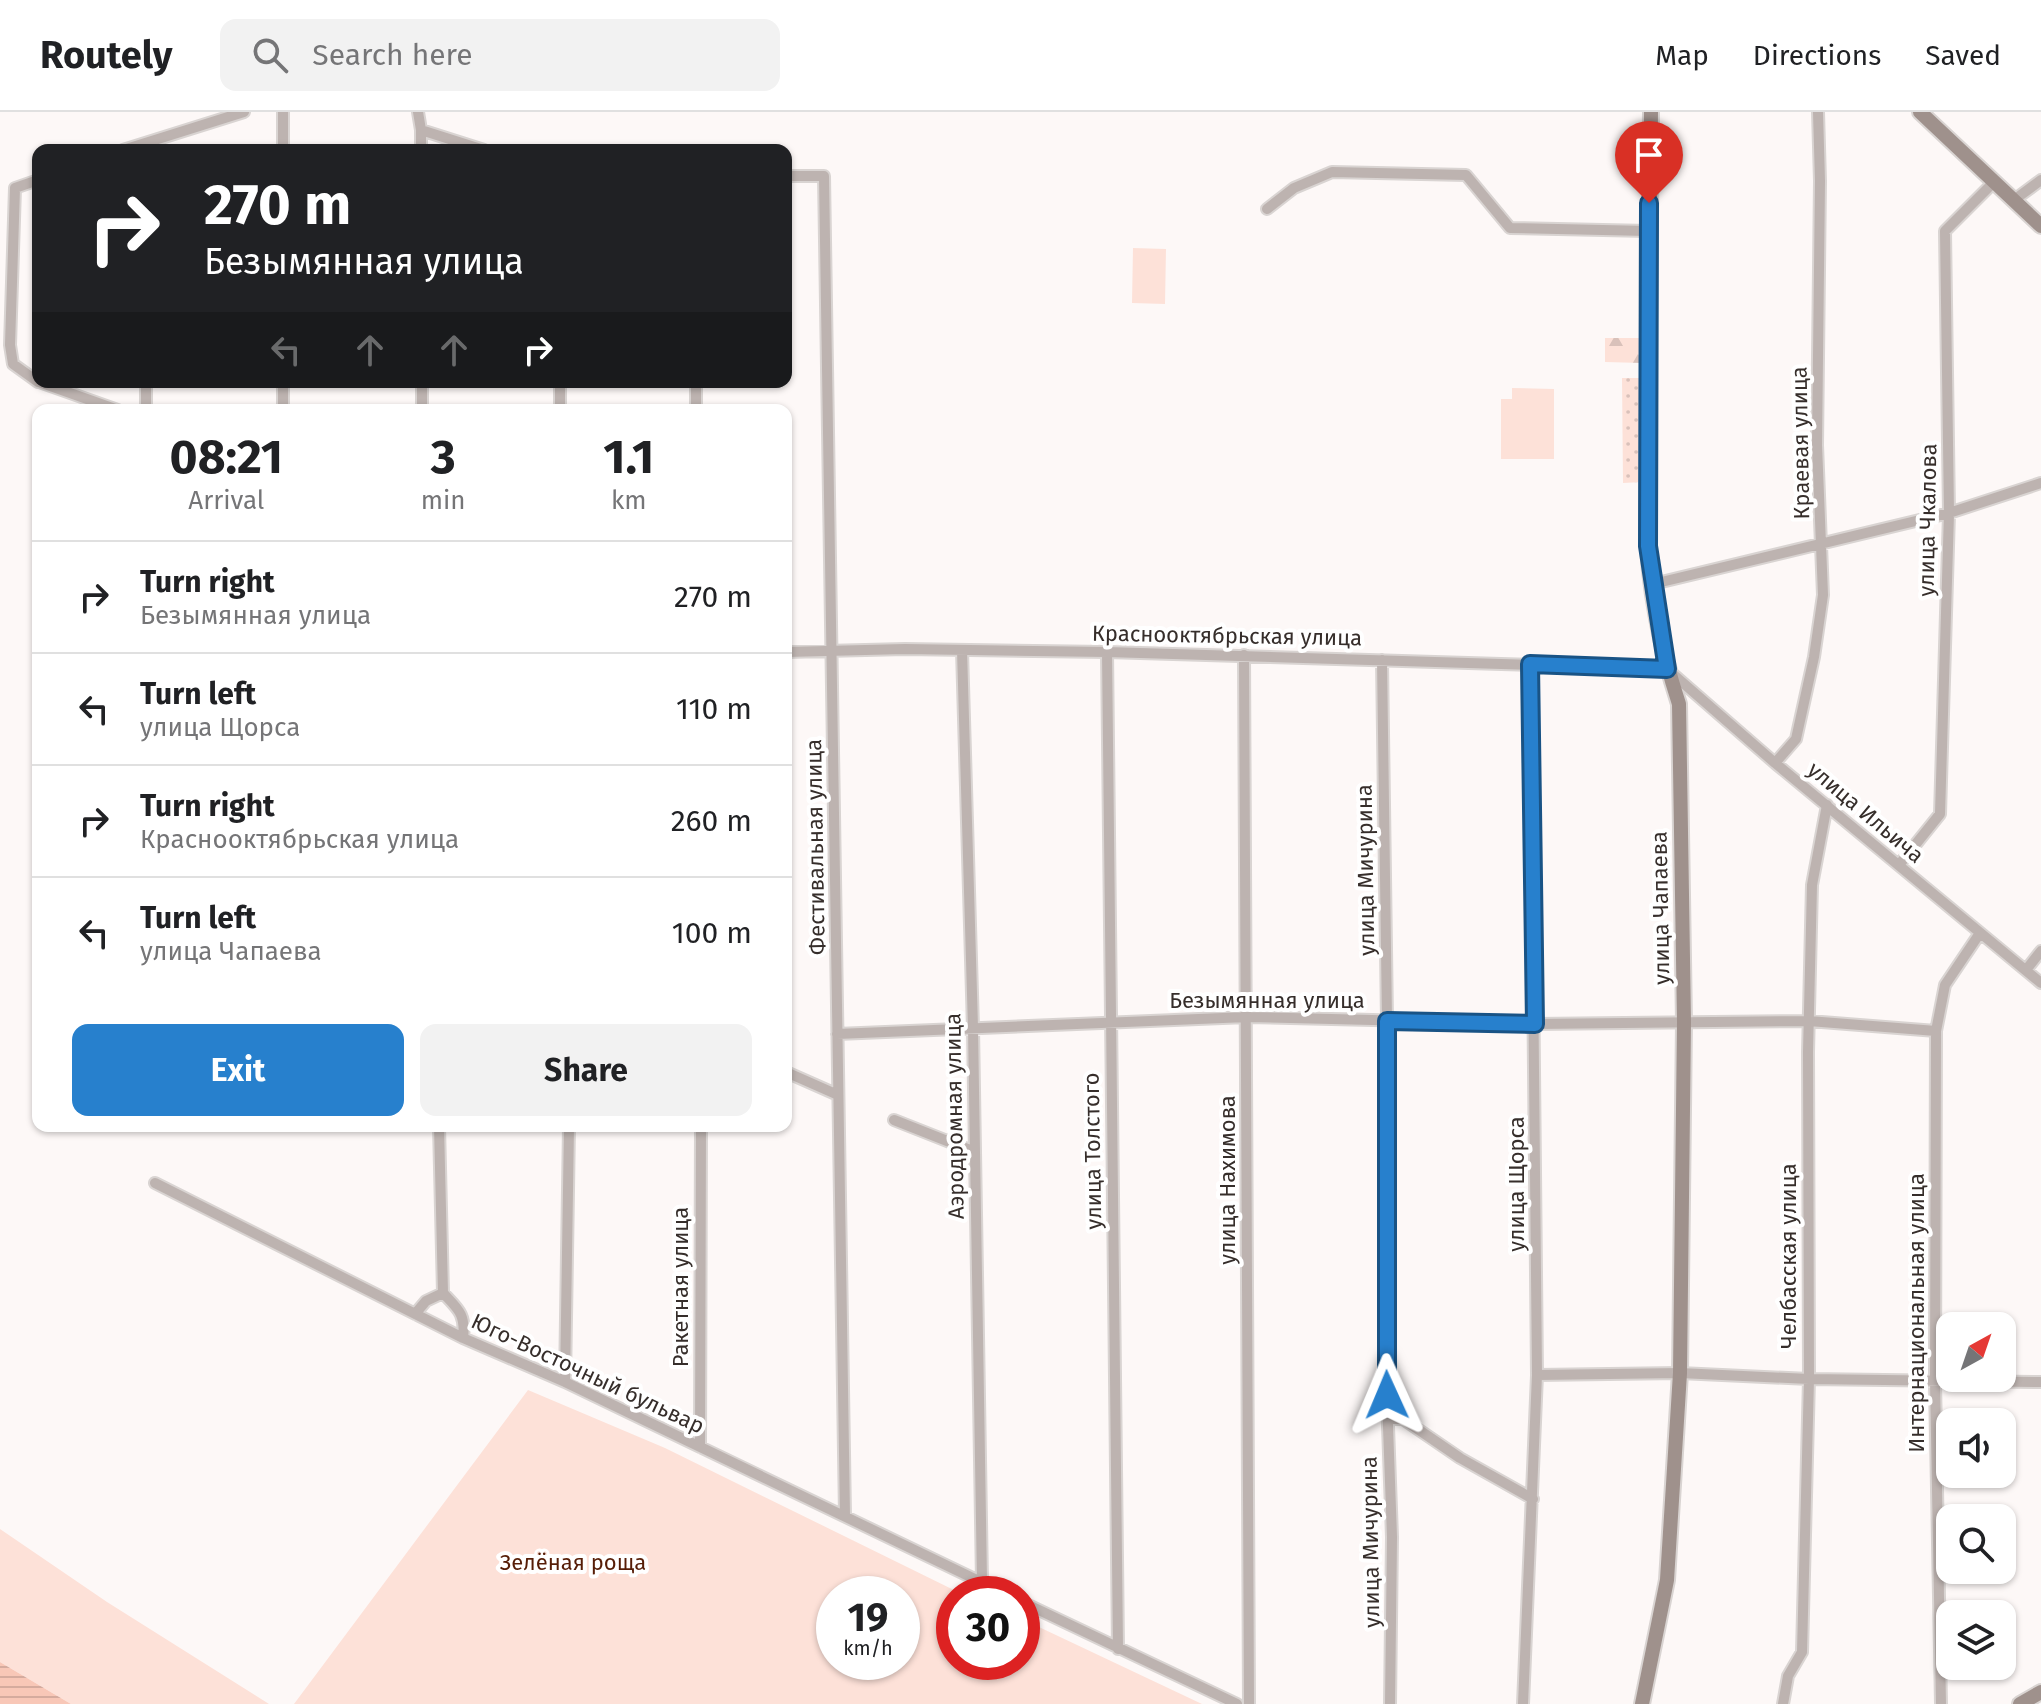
<!DOCTYPE html>
<html lang="en">
<head>
<meta charset="utf-8">
<style>
	body { margin:0; font-family:"Fira Sans",sans-serif; background:#f2f2f2; color:#202124; height:100vh; display:flex; flex-direction:column; font-size:30px; white-space:nowrap }
	* { box-sizing:border-box; margin:0 }
	p { font-size:26px; color:#757577 }
	.icon { flex:none; width:44px; height:44px; fill:none; stroke:currentColor; stroke-width:2; stroke-linecap:round; stroke-linejoin:round }
	.map { position:relative; flex:1; overflow:hidden }
	.drawer { position:absolute; left:32px; top:292px; width:760px; height:728px; display:flex; flex-direction:column; background:#fff; border-radius:16px; box-shadow:0 2px 6px #0004 }
	.drawer>* { flex:none }
	.guide { position:absolute; left:32px; top:32px; width:760px; height:244px; border-radius:16px; box-shadow:0 2px 6px #0004; background:#202124; color:#fff; overflow:hidden }
	.needle { width:52px; rotate:40deg }
	.controls { position:absolute; left:1936px; top:1200px; display:grid; gap:16px }
	.controls a { display:grid; place-items:center; width:80px; height:80px; border-radius:16px; background:#fff; box-shadow:0 2px 6px #0004; font-size:40px }
	.speed { position:absolute; left:816px; top:1464px; display:flex; gap:16px; font-size:40px; font-weight:700; text-align:center }
	.speed>* { display:grid; place-content:center; width:104px; height:104px; border-radius:50%; background:#fff; box-shadow:0 2px 6px #0004; line-height:1 }
	.speed small { font-size:20px; font-weight:400 }
	.speed .limit { border:12px solid #d22; background:#fff; color:#111 }
	.pin { position:absolute; display:grid; place-items:center; width:68px; height:68px; color:#fff; margin:-82px -34px; border-radius:50% 50% 50% 0; rotate:-45deg; box-shadow:0 0 8px #0007 }
	.pin .icon { rotate:45deg }
	.me { position:absolute; width:88px; margin:-44px; rotate:359deg; stroke-linejoin:round; filter:drop-shadow(0 0 6px #0008) }
	.turn { display:flex; align-items:center; gap:28px; height:168px; padding:0 40px; font-size:36px }
	.turn .icon { width:104px; height:104px; stroke-width:2.5 }
	.turn b { display:block; font-size:56px; line-height:68px }
	.lanes { display:flex; align-items:center; height:76px; padding:0 40px; background:#0003; justify-content:center; gap:40px; direction:ltr }
	.lanes .off { opacity:.35 }
	.eta { display:flex; justify-content:space-evenly; align-items:center; height:136px; text-align:center }
	.eta b { font-size:48px; font-weight:700; line-height:56px }
	.cta { display:flex; gap:16px; margin-top:auto; padding:16px 40px }
	.cta a { flex:1; height:92px; border-radius:16px; background:#2780cd; color:#fff; font-size:32px; font-weight:700; line-height:92px; text-align:center }
	.cta a+a { background:#f2f2f2; color:#202124 }
	ul { padding:0; list-style:none }
	li { display:flex; align-items:center; gap:24px; height:112px; padding:0 40px; border-top:2px solid #e0e0e0 }
	li div { flex:1 }
	li b { display:block; font-size:30px }
	li em { font-style:normal }
	header { display:flex; align-items:center; gap:48px; box-sizing:border-box; height:112px; padding:0 40px; background:#fff; border-bottom:2px solid #e0e0e0 }
	header strong { font-size:38px }
	nav { display:flex; gap:44px; margin-inline-start:auto; font-size:28px }
	.search { width:560px; height:72px; background:#f2f2f2; display:flex; align-items:center; gap:20px; box-sizing:border-box; padding:0 28px; border-radius:16px; color:#757577; font-size:30px }
	.map>svg:first-child { display:block }
	.grass { fill:url(#grass-dots) }
	.forest { fill:url(#forest-firs) }
	.park { fill:#fde1d8; fill-rule:evenodd }
	.water { fill:url(#water-rules) }
	.lines { fill:none; stroke-linecap:round; stroke-linejoin:round }
	.minor-casing { stroke:#d9d4d2; stroke-width:14 }
	.secondary-casing { stroke:#d9d4d2; stroke-width:18 }
	.minor { stroke:#bdb3b0; stroke-width:10 }
	.secondary { stroke:#9f918c; stroke-width:14 }
	.route-casing { stroke:#195385; stroke-width:20 }
	.route { stroke:#2780cd; stroke-width:14 }
	.labels { text-anchor:middle; stroke-width:8; stroke-linejoin:round; paint-order:stroke }
	.street-label { font-size:22px; fill:#362e2b; stroke:#fff }
	.park-label { font-size:22px; fill:#561d07; stroke:#fff }
</style>
</head>
<body>
<header>
<strong>Routely</strong>
<div class="search"><svg class="icon" aria-label="search" viewBox="0 0 24 24"><circle cx="10" cy="10" r="6"/><path d="M15 15l6 6"/></svg>Search here</div>
<nav><a>Map</a><a>Directions</a><a>Saved</a></nav>
</header>
<div class="map">
<svg width="2041" height="1592" viewBox="0 0 2041 1592">
	<defs>
		<pattern id="grass-dots" width="8" height="8" patternUnits="userSpaceOnUse" patternTransform="scale(2)"><rect width="8" height="8" fill="#fde1d8"/><path d="M2 2h.1M6 6h.1" fill="none" stroke="#d9c1ba" stroke-width="1.8" stroke-linecap="round"/></pattern>
		<pattern id="forest-firs" width="22" height="20" patternUnits="userSpaceOnUse" patternTransform="scale(2)"><rect width="22" height="20" fill="#fde1d8"/><path d="M5 1l3.5 6h-7zM16 11l3.5 6h-7z" fill="#d9c1ba"/></pattern>
		<pattern id="water-rules" width="6" height="5" patternUnits="userSpaceOnUse" patternTransform="scale(2)"><rect width="6" height="5" fill="#f8c7b7"/><path d="M0 2.5h6" fill="none" stroke="#d5ab9e"/></pattern>
	</defs>
	<rect width="100%" height="100%" fill="#fdf8f7"/>
	<path class="grass" d="M1622 266H1641L1642 370 1623 371Z"/>
	<path class="forest" d="M1605 226H1642V251L1605 250Z"/>
	<path class="park" d="M1133 136 1166 137 1165 192 1132 191Z
		M1512 276 1554 277V347H1501V287H1512Z
		M528 1278 665 1336 962 1482H954V1550H1022V1507L1202 1592H294ZM834 1482H902V1550H834Z
		M0 1417 107 1490 269 1592H71L0 1550Z"/>
	<path class="water" d="M0 1550 71 1592H0Z"/>
	<g class="lines">
		<defs>
			<path id="minor" d="M283 0V38
				M418 0 421 18 484 38
				M421 18V38
				M123 38 244 0
				M786 64H824L845 1404
				M38 68 15 76 10 233 13 252 38 270
				M2014 88 2041 68
				M1267 97 1294 76 1332 60 1466 63 1510 116 1648 119
				M39 270 118 298
				M146 270V298
				M422 270V298
				M560 270V298
				M696 270V298
				M283 298V270
				M1653 472 1949 401 2041 371
				M962 538 973 916 982 1470
				M786 540 905 537 1107 540 1667 557 1775 651 2041 871
				M1107 540 1118 1537
				M1244 543 1249 1592
				M1382 548 1387 909 1386 1259 1392 1425 1390 1592
				M1775 651 1796 627 1814 545 1823 483 1817 333 1820 69 1818 0
				M1899 753 1940 702 1949 401 1945 119 1995 69
				M2026 858 2041 839
				M837 922 1247 905 1535 912 1809 909 1936 919
				M786 960 838 983
				M894 1008 975 1040
				M439 1014 443 1181C458 1197 466 1202 463 1226
				M155 1071 463 1226 565 1270 1006 1482
				M415 1202 426 1189 443 1181
				M1537 1263 1680 1261 1809 1267 2041 1270
				M565 1270 569 1014
				M1388 1307H1403L1460 1346 1533 1387
				M700 1335 701 1014
				M1022 1490 1237 1592
				M1523 1592 1537 1263 1530 552
				M1783 1592 1788 1564 1802 1540 1809 1267 1808 940 1812 773 1827 693
				M1941 1592 1935 1269 1936 919 1945 873 1980 821"/>
			<path id="secondary" d="M1920 0 2041 114
				M1642 1592 1667 1468 1680 1261 1684 910 1679 592C1661 537 1649 475 1647 417L1651 0
				M2020 1592 2041 1580"/>
		</defs>
		<use href="#minor" class="minor-casing"/>
		<use href="#secondary" class="secondary-casing"/>
		<use href="#minor" class="minor"/>
		<use href="#secondary" class="secondary"/>
	</g>
	<g class="lines">
		<defs>
			<path id="route" d="M1387 1283V909L1535 912 1530 552 1667 557 1648 434 1649 91"/>
		</defs>
		<use href="#route" class="route-casing"/>
		<use href="#route" class="route"/>
	</g>
	<g class="labels">
		<g class="street-label">
			<text transform="translate(1800 331) rotate(-91)" y="8">Краевая улица</text>
			<text transform="translate(1927 408) rotate(-89)" y="8">улица Чкалова</text>
			<text transform="translate(1227 523) rotate(1)" y="8">Краснооктябрьская улица</text>
			<text transform="translate(1866 700) rotate(40)" y="8">улица Ильича</text>
			<text transform="translate(815 735) rotate(-91)" y="8">Фестивальная улица</text>
			<text transform="translate(1365 758) rotate(-91)" y="8">улица Мичурина</text>
			<text transform="translate(1660 796) rotate(-91)" y="8">улица Чапаева</text>
			<text x="1267" y="896">Безымянная улица</text>
			<text transform="translate(954 1004) rotate(-91)" y="8">Аэродромная улица</text>
			<text transform="translate(1092 1039) rotate(-91)" y="8">улица Толстого</text>
			<text transform="translate(1227 1068) rotate(-90)" y="8">улица Нахимова</text>
			<text transform="translate(1516 1072) rotate(-90)" y="8">улица Щорса</text>
			<text transform="translate(1788 1144) rotate(-90)" y="8">Челбасская улица</text>
			<text transform="translate(680 1175) rotate(-90)" y="8">Ракетная улица</text>
			<text transform="translate(1916 1201) rotate(-90)" y="8">Интернациональная улица</text>
			<text transform="translate(588 1261) rotate(25)" y="8">Юго-Восточный бульвар</text>
			<text transform="translate(1370 1430) rotate(-91)" y="8">улица Мичурина</text>
		</g>
		<g class="park-label">
			<text x="573" y="1458">Зелёная роща</text>
		</g>
	</g>
</svg>
<div class="controls">
<a><svg class="needle" viewBox="-14 -14 28 28"><path d="M0-13l5 13h-10z" fill="#e53935"/><path d="M0 13l5-13h-10z" fill="#757577"/></svg></a>
<a><svg class="icon" aria-label="sound" viewBox="0 0 24 24"><path d="M4 9h4l5-4v14l-5-4H4zM17 9q2 3 0 6"/></svg></a>
<a><svg class="icon" aria-label="search" viewBox="0 0 24 24"><circle cx="10" cy="10" r="6"/><path d="M15 15l6 6"/></svg></a>
<a><svg class="icon" aria-label="layers" viewBox="0 0 24 24"><path d="M12 4l9 5-9 5-9-5zM3 14l9 5 9-5"/></svg></a>
</div>
<div class="speed"><div>19<small>km/h</small></div><div class="limit">30</div></div>
<div class="pin" style="left:1649px;top:91px;background:#d93025"><svg class="icon" aria-label="arrive" viewBox="0 0 24 24"><path d="M6 21V4h12l-3 4 3 4H6"/></svg></div>
<svg class="me" style="left:1387px;top:1283px" viewBox="-20 -20 40 40"><path d="M0-17L14 15 0 8-14 15z" fill="#2780cd" stroke="#fff" stroke-width="4"/></svg>
<div class="guide">
<div class="turn"><svg class="icon" aria-label="right" viewBox="0 0 24 24"><path d="M7 20v-9h11M14 6l5 5-5 5"/></svg><div><b>270 m</b>Безымянная улица</div></div>
<div class="lanes"><svg class="icon off" aria-label="left" viewBox="0 0 24 24"><path d="M17 20v-9H6M10 6l-5 5 5 5"/></svg><svg class="icon off" aria-label="ahead" viewBox="0 0 24 24"><path d="M12 20V5M6 11l6-6 6 6"/></svg><svg class="icon off" aria-label="ahead" viewBox="0 0 24 24"><path d="M12 20V5M6 11l6-6 6 6"/></svg><svg class="icon" aria-label="right" viewBox="0 0 24 24"><path d="M7 20v-9h11M14 6l5 5-5 5"/></svg></div>
</div>
<section class="drawer">
<div class="eta">
<div><b>08:21</b><p>Arrival</p></div>
<div><b>3</b><p>min</p></div>
<div><b>1.1</b><p>km</p></div>
</div>
<ul>
<li><svg class="icon" aria-label="right" viewBox="0 0 24 24"><path d="M7 20v-9h11M14 6l5 5-5 5"/></svg><div><b>Turn right</b><p>Безымянная улица</p></div><em>270 m</em></li>
<li><svg class="icon" aria-label="left" viewBox="0 0 24 24"><path d="M17 20v-9H6M10 6l-5 5 5 5"/></svg><div><b>Turn left</b><p>улица Щорса</p></div><em>110 m</em></li>
<li><svg class="icon" aria-label="right" viewBox="0 0 24 24"><path d="M7 20v-9h11M14 6l5 5-5 5"/></svg><div><b>Turn right</b><p>Краснооктябрьская улица</p></div><em>260 m</em></li>
<li><svg class="icon" aria-label="left" viewBox="0 0 24 24"><path d="M17 20v-9H6M10 6l-5 5 5 5"/></svg><div><b>Turn left</b><p>улица Чапаева</p></div><em>100 m</em></li>
</ul>
<div class="cta"><a>Exit</a><a>Share</a></div>
</section>
</div>
</body>
</html>
